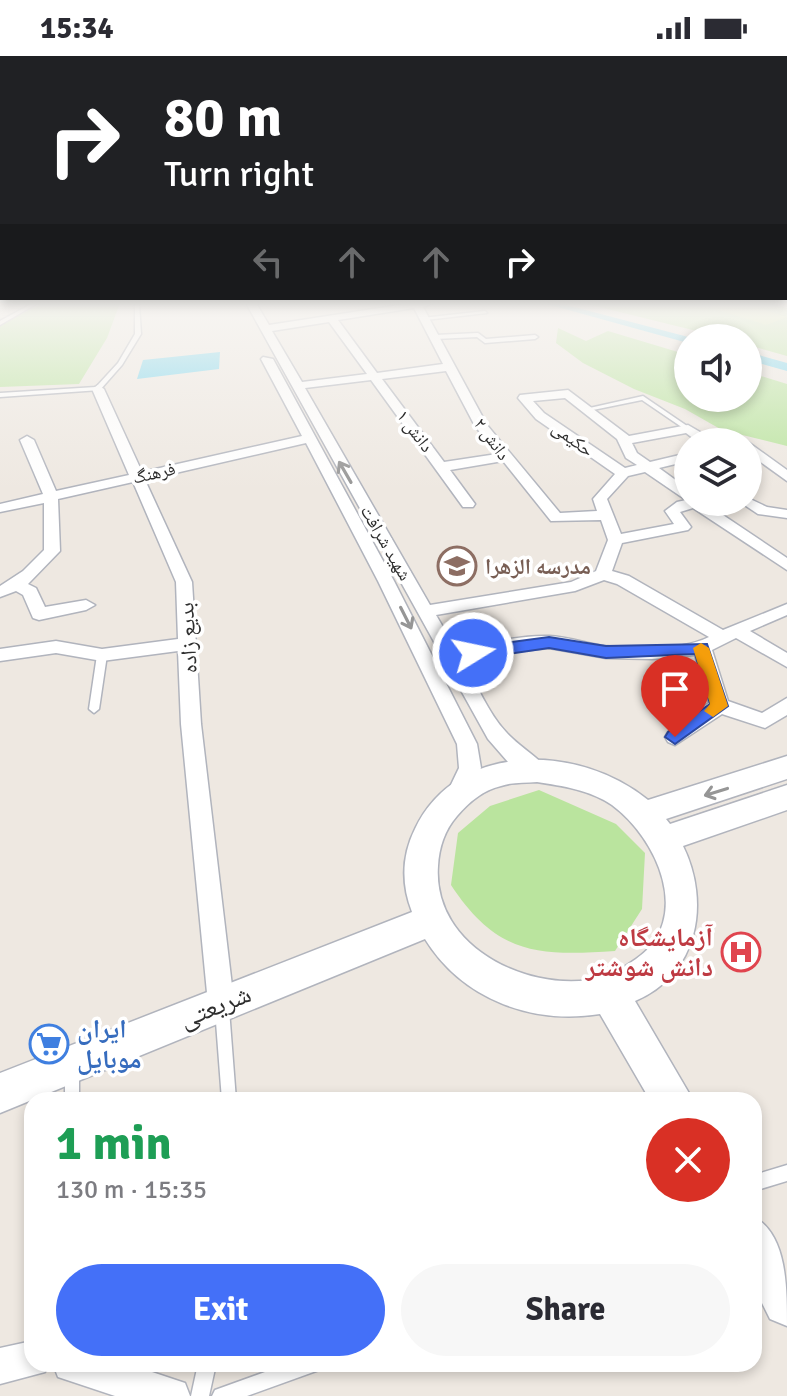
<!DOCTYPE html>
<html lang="en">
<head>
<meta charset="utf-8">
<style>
	body { margin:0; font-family:Signika,"Noto Naskh Arabic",sans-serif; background:#f7f7f7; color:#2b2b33; height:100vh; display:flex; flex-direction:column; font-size:30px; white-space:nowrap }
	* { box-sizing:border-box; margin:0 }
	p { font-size:26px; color:#7c7c81 }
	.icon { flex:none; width:44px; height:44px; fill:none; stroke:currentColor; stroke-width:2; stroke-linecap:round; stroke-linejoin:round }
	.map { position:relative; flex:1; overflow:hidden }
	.side { position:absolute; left:24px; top:1036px; width:738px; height:280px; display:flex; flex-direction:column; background:#fff; border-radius:24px; box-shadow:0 4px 12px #0003 }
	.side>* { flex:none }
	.hud { position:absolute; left:0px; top:0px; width:788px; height:244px; box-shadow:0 4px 12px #0003; background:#202124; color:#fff; overflow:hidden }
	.controls { position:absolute; left:674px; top:268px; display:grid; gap:16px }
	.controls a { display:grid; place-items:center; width:88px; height:88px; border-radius:50%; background:#fff; box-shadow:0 4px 12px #0003; font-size:40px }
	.pin { position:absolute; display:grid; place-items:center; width:68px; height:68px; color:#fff; margin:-82px -34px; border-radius:50% 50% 50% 0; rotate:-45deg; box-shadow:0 0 8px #0007 }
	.pin .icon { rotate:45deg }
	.me { position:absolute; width:88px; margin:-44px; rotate:80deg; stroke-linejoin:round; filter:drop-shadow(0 0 6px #0008) }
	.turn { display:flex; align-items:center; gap:28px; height:168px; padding:0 32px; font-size:36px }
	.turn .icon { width:104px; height:104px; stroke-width:2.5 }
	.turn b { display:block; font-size:56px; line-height:68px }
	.lanes { display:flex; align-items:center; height:76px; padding:0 32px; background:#0003; justify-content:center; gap:40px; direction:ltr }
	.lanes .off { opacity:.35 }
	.round { display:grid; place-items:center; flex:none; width:84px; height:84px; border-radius:42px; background:#f7f7f7 }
	.summary { display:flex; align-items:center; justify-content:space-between; height:136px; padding:0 32px }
	h1 { font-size:48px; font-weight:800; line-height:60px; color:#1e9e55 }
	.primary-button { display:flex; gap:16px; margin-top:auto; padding:16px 32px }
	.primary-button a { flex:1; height:92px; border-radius:48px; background:#4470f8; color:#fff; font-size:32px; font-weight:800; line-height:92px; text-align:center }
	.primary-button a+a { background:#f7f7f7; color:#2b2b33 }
	.status { display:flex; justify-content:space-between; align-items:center; height:56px; padding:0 40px; background:#fff; direction:ltr }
	.status svg { height:22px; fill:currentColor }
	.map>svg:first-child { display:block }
	.green { fill:#bae49e }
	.pitch { fill:#cdea9b }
	.water { fill:#76d5ee }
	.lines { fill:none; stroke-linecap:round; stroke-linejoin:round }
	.canal { fill:#76d5ee; fill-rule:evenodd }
	.lane-casing { stroke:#b1b4bd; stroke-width:3 }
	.street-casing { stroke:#b1b4bd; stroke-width:3 }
	.secondary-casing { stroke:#b1b4bd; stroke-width:3 }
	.lane { fill:#fff; fill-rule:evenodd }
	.street { fill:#fff; fill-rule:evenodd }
	.secondary { fill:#fff; fill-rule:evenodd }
	.oneway { stroke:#969696 }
	.route { fill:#4470f8; stroke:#2c49a1; stroke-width:2 }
	.slow { fill:#f59e0b }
	.labels { text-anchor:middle; stroke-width:7; stroke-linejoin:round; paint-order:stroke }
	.far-street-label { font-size:18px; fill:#2e2e2e; stroke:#fff }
	.education-label { font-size:22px; font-weight:bold; fill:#785e54; stroke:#fff; text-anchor:start }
	.street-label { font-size:22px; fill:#2e2e2e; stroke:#fff }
	.near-health-label { font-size:26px; font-weight:bold; fill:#be3a42; stroke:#fff; text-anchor:end }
	.near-street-label { font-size:26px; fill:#2e2e2e; stroke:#fff }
	.near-shop-label { font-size:26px; font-weight:bold; fill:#366cbe; stroke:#fff; text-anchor:start }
</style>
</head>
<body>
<div class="status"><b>15:34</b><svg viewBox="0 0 49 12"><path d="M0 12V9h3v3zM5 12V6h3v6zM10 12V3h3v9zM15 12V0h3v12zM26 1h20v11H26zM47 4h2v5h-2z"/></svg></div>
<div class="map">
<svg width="787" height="1340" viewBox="0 0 787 1340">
	<rect width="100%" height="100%" fill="#eee8e1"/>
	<path class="green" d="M43 247H120L107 282 79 328 0 331V269Z
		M583 247H773L787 252V300L748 289V282H725Z
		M558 272 586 285 608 275 688 299V342H748V316L787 328V390L722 374 685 353 634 333 583 307 556 287Z
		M539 734 616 768 645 797 642 853 615 895C538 900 497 899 451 829L458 777 490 750Z"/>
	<path class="pitch" d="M720 247H744L787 261 766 269 709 251Z"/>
	<path class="water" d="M220 296 219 313 137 323 143 304Z"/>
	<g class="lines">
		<path class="canal" d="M543 247H559L692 282H688V287Z
			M748 296 787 307V315L748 304Z"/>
		<defs>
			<path id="lane" d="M33 247H38L0 269V265Z
				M135 247H139L141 278 122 309 100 334 0 341V337L96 331 118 307 135 278Z
				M485 255 487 257 425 264 422 262Z
				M478 277 486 283 535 279 538 281 535 283 485 287 477 281 435 283 432 281 435 279Z
				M643 340 690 372V374H686L642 344 588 355 585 353Z
				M102 596 107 599 99 653 94 657 89 653 97 599Z
				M222 946 227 948 229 953 236 1044H222L215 953 217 948Z
				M72 1007 77 1009 79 1014V1044H65V1014L67 1009Z
				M787 1109V1125L754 1135V1119Z
				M198 1308H216L209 1340H191Z
				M287 1308H322L319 1314 247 1340H212L215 1334Z"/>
			<path id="street" d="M246 247H256L269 269 412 247H433L423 251 487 369 560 457 597 455 593 443 615 418 536 363 518 342 520 339 568 334 629 380 688 369 712 383 714 386H698L686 377 632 387 637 397 650 406 688 397V405L659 412 688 433V446H709L708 449 787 502V514L693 452 680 456 691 471 688 474 622 487 612 515 629 520 723 574 787 548V559L750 575 787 597V611L736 582 712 594 728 645 762 657 787 642V659L765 672 722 658 675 689 668 686 665 681 668 676 709 647 695 599 652 603 606 602 549 592 492 598 463 606C477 628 488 657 506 676 516 688 543 705 548 714L544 720 537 722 508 706 488 683ZM414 252 443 308 377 317 338 264ZM329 266 367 318 302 326 272 275ZM446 315 475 370 497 398 444 406 382 323ZM371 324 463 451H473L475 448 450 414 503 405 551 465 601 464 608 484 596 515 571 526 430 549 305 332ZM565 342 617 383 626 402 637 409 625 412 544 357 533 345ZM645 416 686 444 677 446 665 455 674 468 621 478 607 443 628 420ZM604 524 617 528 709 581C681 595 635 593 604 590 586 587 567 581 549 580 519 579 486 587 457 595L436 559 575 535Z
				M263 301 273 303 394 525 477 688 481 712 466 743 458 746 450 743 447 737 459 712 457 688 378 525 306 387 145 424 192 526 201 668 234 947 230 956 221 960 212 956 208 947 181 668 178 595 102 605 56 597 0 605V593L56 585 102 593 178 583 176 526 133 426 58 443 60 495 28 528 36 532 45 551 86 544 95 549 86 554 39 564 33 562 23 539 16 535 0 541V530L23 515 44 494V447L0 456V448L43 438 20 384 27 380 34 384 56 435 129 419 92 333 98 329 104 333 142 416 302 380 261 303Z
				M748 386 787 414V425L748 397Z
				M748 442 767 451 787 454V462L758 458 740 446H748Z
				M32 1285V1308H48L45 1316 0 1328V1292Z
				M53 1308H128L185 1327 190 1340H115L58 1321Z"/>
			<path id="secondary" d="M787 700V723L666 763 670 768 787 729V754L683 790C711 847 698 919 635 945L693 1044H650L600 958C532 969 462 943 425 883L0 1057V1017L412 856C401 828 402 799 415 773 457 684 580 688 648 744ZM537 726C563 730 590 734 612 749 657 782 694 863 636 903 626 910 616 917 604 921 534 940 432 893 438 810 439 792 444 775 457 760 468 747 483 734 501 730 512 726 525 727 537 726Z
				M754 1161C787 1179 787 1231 787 1270L770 1263 754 1231Z"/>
		</defs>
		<use href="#lane" class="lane-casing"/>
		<use href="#street" class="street-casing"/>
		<use href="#secondary" class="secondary-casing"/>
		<use href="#lane" class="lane"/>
		<use href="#street" class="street"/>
		<use href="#secondary" class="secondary"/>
	</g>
	<defs><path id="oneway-shaft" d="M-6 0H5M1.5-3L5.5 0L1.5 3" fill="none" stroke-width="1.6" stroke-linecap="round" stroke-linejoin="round" transform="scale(2)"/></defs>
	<g class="oneway">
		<use href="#oneway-shaft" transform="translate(345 416) rotate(-120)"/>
		<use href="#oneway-shaft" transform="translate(406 562) rotate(63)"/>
		<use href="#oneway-shaft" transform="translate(716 736) rotate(163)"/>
	</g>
	<linearGradient id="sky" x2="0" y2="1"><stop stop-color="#7ac1ea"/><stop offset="0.57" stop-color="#f7f5f2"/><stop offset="1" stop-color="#f7f5f2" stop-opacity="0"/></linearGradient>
	<rect width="787" height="434" fill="url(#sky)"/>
	<path class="route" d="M549 581 606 590 707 588 728 650 675 688 665 681 668 676 710 648 695 598 606 602 549 592 473 603 465 597 473 591Z"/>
	<path class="slow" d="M701 587 709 592 728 650 713 661 704 655 710 648 693 592Z"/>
	<defs>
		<symbol id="school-ring" viewBox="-11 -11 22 22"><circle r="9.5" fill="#fff" stroke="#8d6e63" stroke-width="1.5"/><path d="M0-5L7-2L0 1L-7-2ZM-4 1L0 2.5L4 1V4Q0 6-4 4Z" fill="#8d6e63"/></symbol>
		<symbol id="hospital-ring" viewBox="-11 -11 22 22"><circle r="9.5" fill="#fff" stroke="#e0444e" stroke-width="1.5"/><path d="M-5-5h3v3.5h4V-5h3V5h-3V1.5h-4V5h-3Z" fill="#e0444e"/></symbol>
		<symbol id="supermarket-ring" viewBox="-11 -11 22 22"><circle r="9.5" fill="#fff" stroke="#3f7fe0" stroke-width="1.5"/><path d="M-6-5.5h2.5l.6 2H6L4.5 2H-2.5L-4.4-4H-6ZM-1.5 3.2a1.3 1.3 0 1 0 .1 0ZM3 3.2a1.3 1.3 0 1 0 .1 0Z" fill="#3f7fe0"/></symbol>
	</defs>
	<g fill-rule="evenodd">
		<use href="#school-ring" x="435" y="488" width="44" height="44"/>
		<use href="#hospital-ring" x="719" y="874" width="44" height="44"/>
		<use href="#supermarket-ring" x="27" y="966" width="44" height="44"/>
	</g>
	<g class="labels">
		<g class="far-street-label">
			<text transform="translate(415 375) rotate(53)" y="6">دانش ۱</text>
			<text transform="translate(492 383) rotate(54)" y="6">دانش ۲</text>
			<text transform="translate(573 383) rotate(36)" y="6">حکیمی</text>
			<text transform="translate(154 417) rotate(-13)" y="6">فرهنگ</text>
			<text transform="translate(386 487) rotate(60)" y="6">شهید شرافت</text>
		</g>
		<g class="education-label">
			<text x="485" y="518">مدرسه الزهرا</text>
		</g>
		<g class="street-label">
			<text transform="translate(187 582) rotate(-93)" y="8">بدیع زاده</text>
		</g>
		<g class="near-health-label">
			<text x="713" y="890">آزمایشگاه<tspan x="713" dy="30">دانش شوشتر</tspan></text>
		</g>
		<g class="near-street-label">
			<text transform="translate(215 950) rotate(-22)" y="9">شریعتی</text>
		</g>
		<g class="near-shop-label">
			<text x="77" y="982">ایران<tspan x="77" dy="30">موبایل</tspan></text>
		</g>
	</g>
</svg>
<div class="controls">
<a><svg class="icon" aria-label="sound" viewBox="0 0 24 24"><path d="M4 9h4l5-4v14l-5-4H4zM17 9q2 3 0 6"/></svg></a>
<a><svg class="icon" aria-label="layers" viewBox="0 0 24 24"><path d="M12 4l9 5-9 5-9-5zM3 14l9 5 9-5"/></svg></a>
</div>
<div class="pin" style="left:675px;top:681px;background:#d93025"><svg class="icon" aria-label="arrive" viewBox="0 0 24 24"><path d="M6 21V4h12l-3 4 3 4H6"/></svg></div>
<svg class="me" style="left:473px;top:597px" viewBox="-20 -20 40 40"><circle r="17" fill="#4470f8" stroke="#fff" stroke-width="3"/><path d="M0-11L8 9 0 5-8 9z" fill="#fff"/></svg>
<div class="hud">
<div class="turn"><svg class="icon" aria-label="right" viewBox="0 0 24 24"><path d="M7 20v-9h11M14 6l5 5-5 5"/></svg><div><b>80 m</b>Turn right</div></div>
<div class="lanes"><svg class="icon off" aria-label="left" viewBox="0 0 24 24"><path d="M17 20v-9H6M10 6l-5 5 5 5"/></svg><svg class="icon off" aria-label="ahead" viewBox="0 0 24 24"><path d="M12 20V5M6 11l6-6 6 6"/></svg><svg class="icon off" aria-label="ahead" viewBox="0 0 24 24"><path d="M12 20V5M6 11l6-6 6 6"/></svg><svg class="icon" aria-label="right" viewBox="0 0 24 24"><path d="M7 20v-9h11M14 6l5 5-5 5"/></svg></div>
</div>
<section class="side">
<div class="summary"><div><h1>1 min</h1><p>130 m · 15:35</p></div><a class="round" style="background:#d93025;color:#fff"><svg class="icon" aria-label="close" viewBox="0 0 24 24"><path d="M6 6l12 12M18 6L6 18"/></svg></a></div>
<div class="primary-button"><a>Exit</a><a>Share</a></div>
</section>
</div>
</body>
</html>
